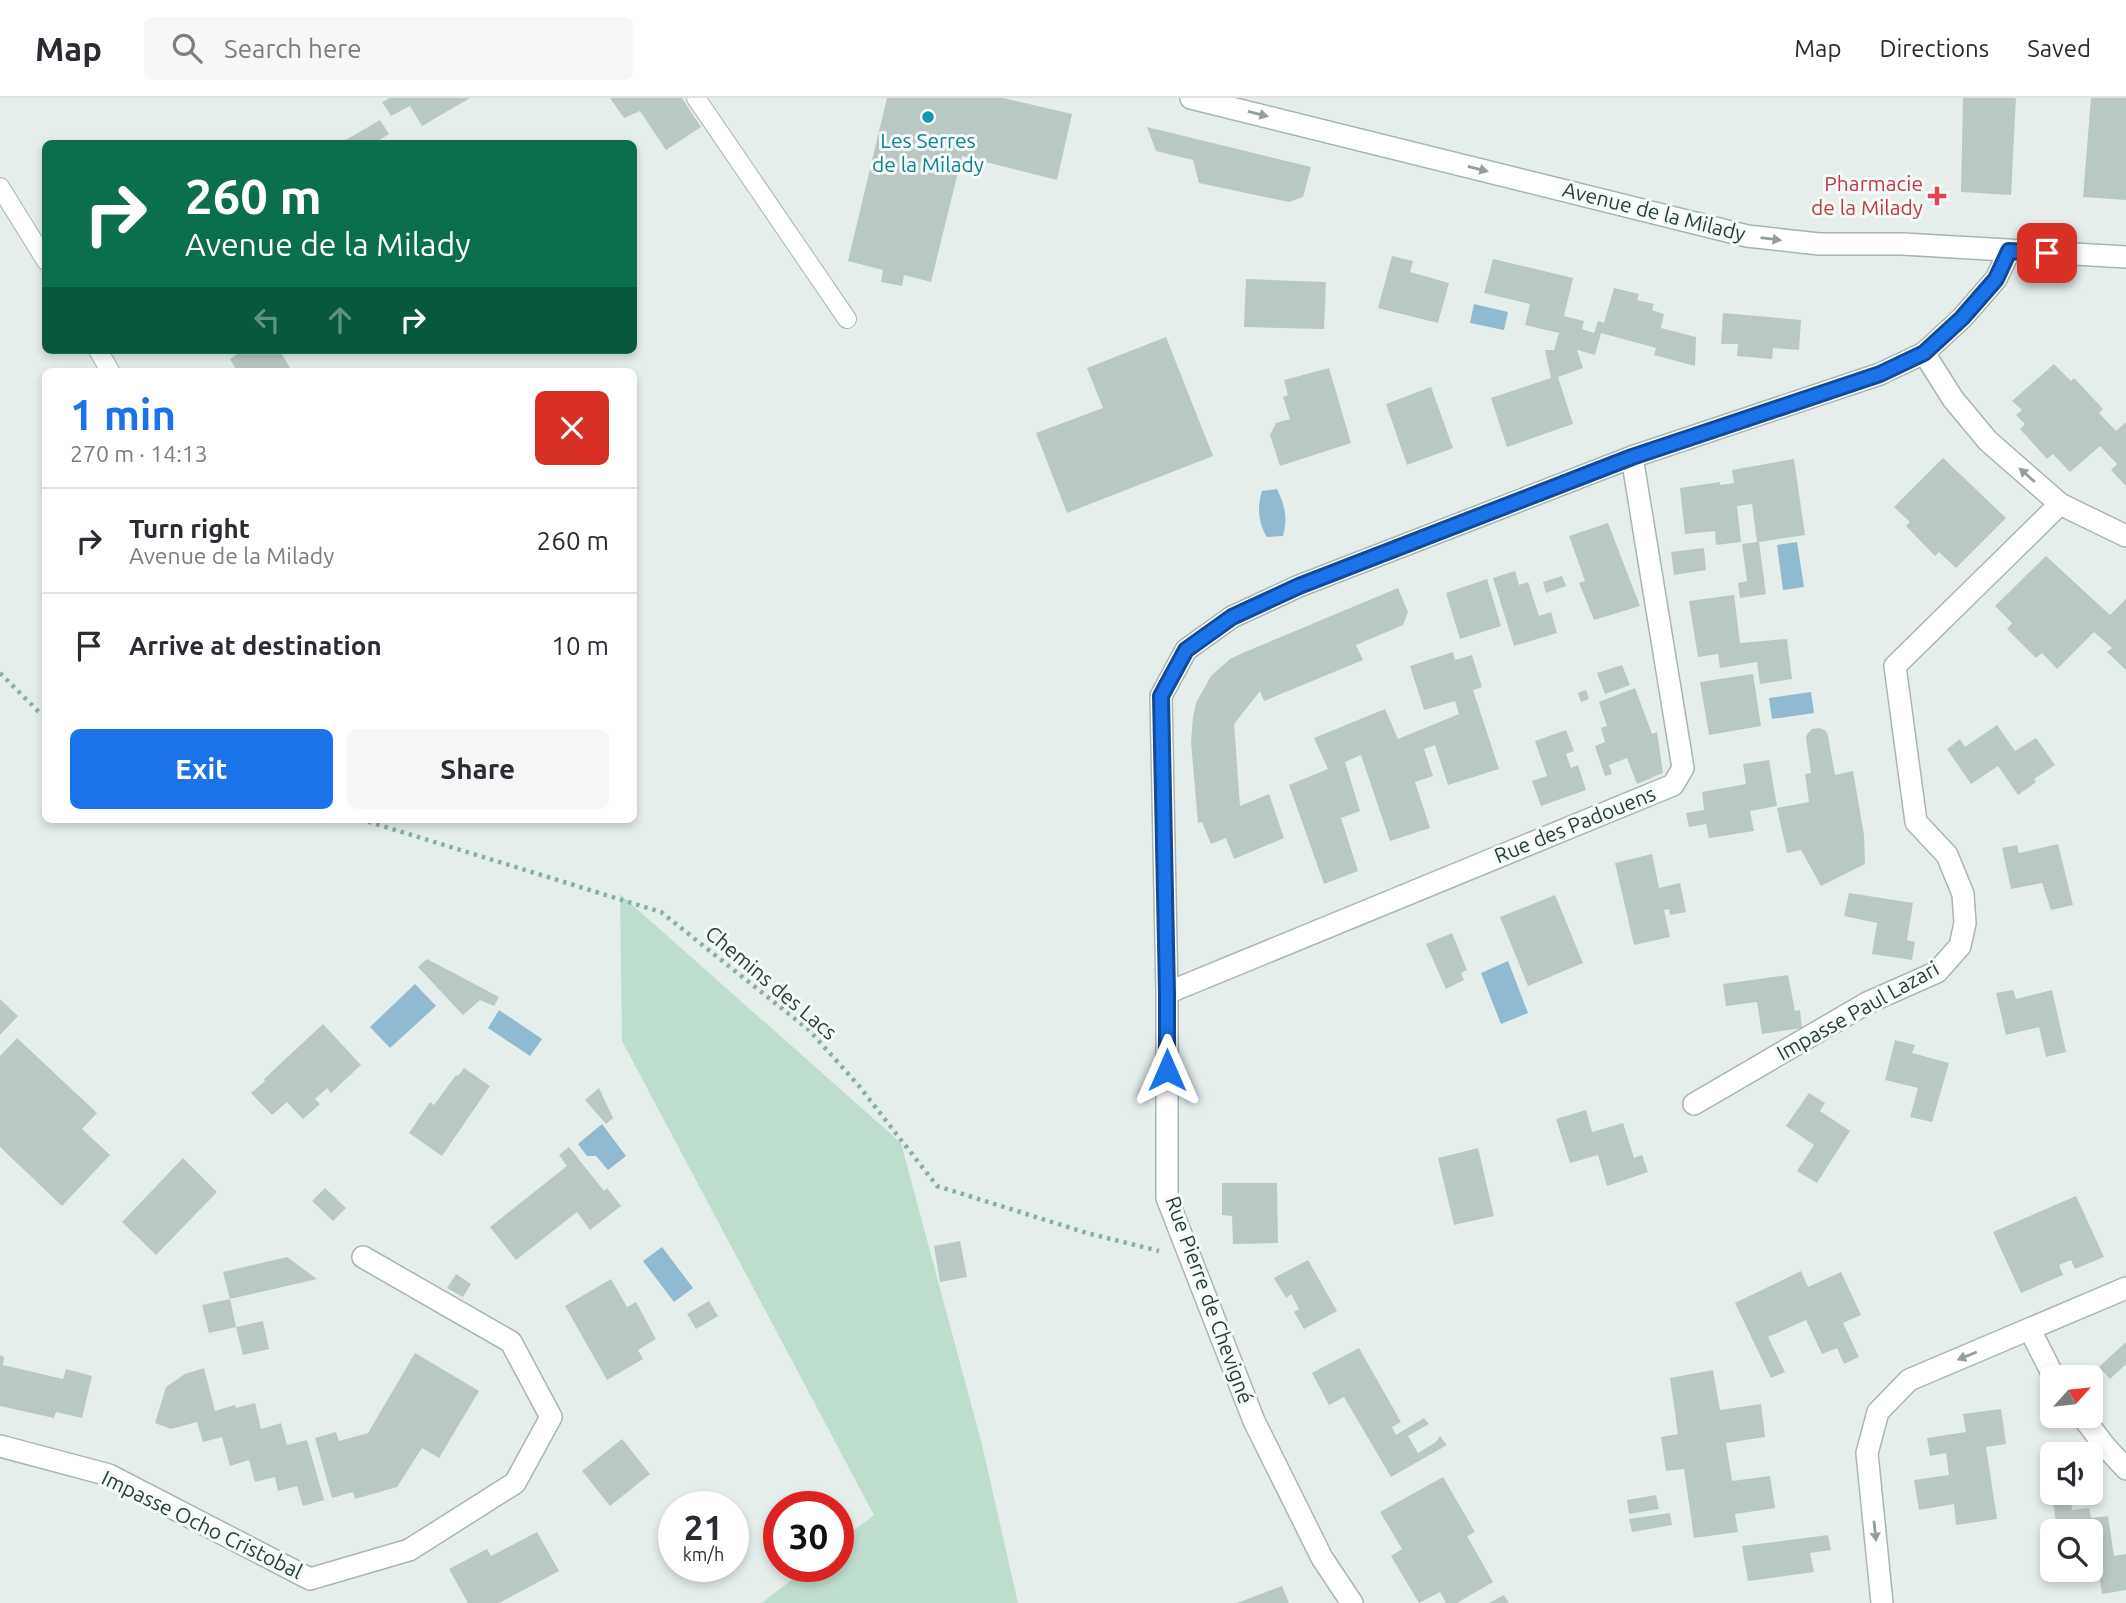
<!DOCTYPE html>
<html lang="en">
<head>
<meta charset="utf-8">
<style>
	body { margin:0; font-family:Ubuntu,sans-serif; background:#f7f7f7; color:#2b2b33; height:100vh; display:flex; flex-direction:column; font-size:26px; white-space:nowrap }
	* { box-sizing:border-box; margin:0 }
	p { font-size:23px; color:#7c7c81 }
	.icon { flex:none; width:38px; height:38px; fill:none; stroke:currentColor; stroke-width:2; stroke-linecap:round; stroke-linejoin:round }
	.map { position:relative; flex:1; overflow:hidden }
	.sheet { position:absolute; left:42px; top:270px; width:595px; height:455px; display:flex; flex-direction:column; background:#fff; border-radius:10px; box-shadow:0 4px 10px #0003 }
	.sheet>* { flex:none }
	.top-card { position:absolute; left:42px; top:42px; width:595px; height:214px; border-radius:10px; box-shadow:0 4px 10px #0003; background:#0b6e4f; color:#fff; overflow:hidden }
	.needle { width:46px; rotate:63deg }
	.buttons { position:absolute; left:2040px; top:1267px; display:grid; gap:14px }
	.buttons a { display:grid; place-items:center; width:63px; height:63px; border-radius:10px; background:#fff; box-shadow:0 4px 10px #0003; font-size:35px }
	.speed { position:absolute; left:658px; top:1393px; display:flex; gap:14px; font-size:35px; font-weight:700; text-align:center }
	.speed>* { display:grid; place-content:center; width:91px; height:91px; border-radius:50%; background:#fff; box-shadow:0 4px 10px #0003; line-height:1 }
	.speed small { font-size:18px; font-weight:400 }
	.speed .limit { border:10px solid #d22; background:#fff; color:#111 }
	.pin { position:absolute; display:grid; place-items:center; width:60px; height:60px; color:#fff; margin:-30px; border-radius:14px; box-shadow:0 4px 10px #0006 }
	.me { position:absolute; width:77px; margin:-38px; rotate:0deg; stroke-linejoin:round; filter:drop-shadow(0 0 5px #0008) }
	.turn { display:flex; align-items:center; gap:24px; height:147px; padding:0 28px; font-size:32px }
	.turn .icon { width:91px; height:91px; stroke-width:2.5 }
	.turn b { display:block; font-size:49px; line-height:60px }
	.lanes { display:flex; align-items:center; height:66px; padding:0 28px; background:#0003; justify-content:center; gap:35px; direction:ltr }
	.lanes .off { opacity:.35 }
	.round { display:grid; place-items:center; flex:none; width:74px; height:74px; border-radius:10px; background:#f7f7f7 }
	.summary { display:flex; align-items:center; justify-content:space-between; height:119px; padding:0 28px }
	h1 { font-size:42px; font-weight:700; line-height:52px; color:#1a73e8 }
	.cta { display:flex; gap:14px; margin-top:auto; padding:14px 28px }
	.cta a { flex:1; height:80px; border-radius:10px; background:#1a73e8; color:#fff; font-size:28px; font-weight:700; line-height:80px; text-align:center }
	.cta a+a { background:#f7f7f7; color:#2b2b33 }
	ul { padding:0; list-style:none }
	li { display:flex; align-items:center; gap:21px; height:105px; padding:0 28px; border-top:2px solid #e1e1e2 }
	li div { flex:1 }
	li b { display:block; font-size:26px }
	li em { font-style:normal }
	header { display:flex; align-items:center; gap:42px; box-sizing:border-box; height:98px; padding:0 35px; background:#fff; border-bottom:2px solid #e1e1e2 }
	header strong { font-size:33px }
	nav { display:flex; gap:38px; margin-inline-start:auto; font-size:24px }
	.search { width:490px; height:63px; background:#f7f7f7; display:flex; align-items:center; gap:18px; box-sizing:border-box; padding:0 24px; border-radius:10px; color:#7c7c81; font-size:26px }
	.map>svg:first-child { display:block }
	.green { fill:#bfddcd }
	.water { fill:#90bacf }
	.building { fill:#bac8c5 }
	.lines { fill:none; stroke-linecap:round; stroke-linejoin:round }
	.service-casing { stroke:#a8b6b3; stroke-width:20 }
	.minor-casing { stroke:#a8b6b3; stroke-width:24 }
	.secondary-casing { stroke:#a1b6b2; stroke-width:24 }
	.path { stroke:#87b0aa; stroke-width:4.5; stroke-dasharray:3.5 5; stroke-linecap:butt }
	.service { stroke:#fff; stroke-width:18 }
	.minor { stroke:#fff; stroke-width:21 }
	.secondary { stroke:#fff; stroke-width:21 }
	.oneway { fill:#929f9e }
	.route-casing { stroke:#114b97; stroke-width:18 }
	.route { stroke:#1a73e8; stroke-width:12 }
	.culture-dot { fill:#0f9aa8; stroke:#f6faf9; stroke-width:2.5 }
	.health-dot { fill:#e0444e; stroke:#f6faf9; stroke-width:2.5 }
	.labels { text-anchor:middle; stroke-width:6; stroke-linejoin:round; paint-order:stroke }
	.culture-label { font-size:21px; fill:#0d838f; stroke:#f6faf9 }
	.health-label { font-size:21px; fill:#be3a42; stroke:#f6faf9; text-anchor:end }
	.street-label { font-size:21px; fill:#253f3c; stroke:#f6faf9 }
</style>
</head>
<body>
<header>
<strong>Map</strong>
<div class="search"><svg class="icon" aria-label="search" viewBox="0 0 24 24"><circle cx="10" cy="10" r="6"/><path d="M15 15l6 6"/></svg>Search here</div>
<nav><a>Map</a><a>Directions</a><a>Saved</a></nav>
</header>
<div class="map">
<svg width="2126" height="1505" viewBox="0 0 2126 1505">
	<rect width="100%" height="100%" fill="#e5eeeb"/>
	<path class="green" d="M620 796 901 1045 982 1347 1018 1505H762L809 1468H838V1445L874 1417 622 943Z"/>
	<path class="water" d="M1474 206 1508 214 1504 232 1470 225Z
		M1277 391C1285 408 1288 419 1283 438L1267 439C1258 424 1257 409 1262 393Z
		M1797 444 1804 489 1783 492 1777 447Z
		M1811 594 1814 615 1772 621 1769 600Z
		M1508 863 1528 915 1501 926 1481 875Z
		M415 886 436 908 390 950 370 929Z
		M499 912 542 941 530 958 488 930Z
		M602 1026 626 1058 608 1072 596 1058H587L578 1046Z
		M662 1149 693 1190 674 1204 643 1163Z"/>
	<path class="building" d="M390 0H470L422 28 410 8 391 18 382 4Z
		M610 0H682L701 29 666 52 640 13 624 20Z
		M887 0H1003L1072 16 1057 82 962 58 931 184 904 177 902 188 881 184 883 172 848 163Z
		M1963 0H2016L2011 97 1961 94Z
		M2091 0H2126V102L2083 99Z
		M380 22 389 36 373 46H339Z
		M1147 29 1311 69 1303 99 1289 104 1199 85 1193 62 1156 53Z
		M1392 158 1413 163 1410 174 1449 185 1438 225 1378 210Z
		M1493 161 1573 180 1564 218 1584 223 1582 231 1594 235 1598 223 1604 225 1614 190 1639 196 1637 202 1654 206 1652 212 1664 216 1661 230 1696 239 1695 268 1654 257 1656 250 1601 235 1595 257 1577 252 1583 270 1558 279 1573 326 1507 349 1491 300 1551 280 1545 252H1554L1559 235 1525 227 1530 206 1484 195Z
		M1246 181 1326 184 1324 231 1244 229Z
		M1723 215 1801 222 1799 252 1773 250 1772 261 1737 258 1738 246H1721Z
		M1166 239 1213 358 1067 415 1036 335 1103 310 1087 270Z
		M244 252H279L292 273H237L230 261Z
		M2054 266 2071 283 2074 280 2103 311 2099 315 2116 333 2126 324V388L2111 372 2117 366 2100 348 2070 374 2053 356 2047 361 2020 331 2025 326 2016 317 2022 312 2012 303Z
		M1329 270 1351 345 1280 368 1270 337 1276 325 1290 321 1283 299 1288 297 1284 282Z
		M1431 289 1453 350 1407 367 1386 306Z
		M1943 360 2006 420 1956 470 1939 454 1935 458 1906 428 1910 424 1894 409Z
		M1794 361 1805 437 1759 444 1766 496 1740 500 1738 485 1747 483 1742 446 1757 444 1752 406 1737 408 1741 444 1716 447 1715 433 1685 436 1680 390 1720 384V387L1734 385 1732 372Z
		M1608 425 1640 508 1594 522 1579 485 1585 483 1569 438Z
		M1704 450 1706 472 1674 477 1671 454Z
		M2046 458 2110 517 2126 501V572L2107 554 2112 550 2094 534 2057 571 2042 555 2036 560 2007 531 2012 525 1995 508Z
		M1515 473 1519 487 1528 484 1539 518 1551 514 1557 535 1514 548 1493 480Z
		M1562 478 1566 488 1546 495 1543 484Z
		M1487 481 1501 528 1460 541 1446 495Z
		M1398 490 1408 514 1403 527 1356 547 1363 562 1264 603 1260 593 1234 626 1240 708 1269 696 1284 740 1234 761 1226 740 1211 746 1202 724 1198 725 1191 644 1193 619 1196 605 1211 578 1230 561 1245 554Z
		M1734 497 1740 545 1787 541 1792 581 1760 586 1757 564 1720 570 1718 556 1698 559 1689 503Z
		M1453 554 1455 562 1472 557 1482 589 1473 592 1499 671 1448 687 1435 647 1424 651 1433 678 1415 684 1430 730 1390 743 1361 657 1345 664 1360 713 1341 720 1358 773 1324 786 1289 687 1328 671 1314 640 1385 611 1398 641 1459 616 1455 603 1424 612 1410 568Z
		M1622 567 1630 587 1605 596 1597 575Z
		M1753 576 1761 628 1709 637 1700 584Z
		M1635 590 1652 636 1657 634 1663 675 1637 686 1627 660 1609 667 1612 676 1605 678 1595 648 1605 644 1601 630 1607 628 1599 604Z
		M1586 592 1589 601 1581 604 1578 595Z
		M1997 627 2015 653 2036 640 2055 667 2034 681 2036 684 2018 697 1998 668 1971 686 1947 651 1960 641 1965 649Z
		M1820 630 1826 633 1828 638 1835 677 1853 673 1864 737 1865 766 1821 788 1801 752 1787 755 1777 710 1809 704 1805 676 1811 675 1806 640 1807 636 1812 631Z
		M1566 632 1574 653 1566 656 1571 670 1578 667 1586 692 1541 708 1532 683 1547 678 1535 643Z
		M1769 662 1777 708 1750 713 1754 733 1709 740 1706 726 1689 729 1686 715 1704 712 1702 694 1746 686 1743 666Z
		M2058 746 2073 807 2051 812 2042 785 2011 791 2002 750 2017 747 2019 755Z
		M1652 756 1659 790 1680 785 1686 814 1670 817 1669 811 1664 812 1670 839 1634 847 1615 765Z
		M1849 795 1913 805 1907 842 1915 844 1912 862 1872 856 1877 825 1844 818Z
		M1555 797 1583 865 1528 888 1500 819Z
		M1452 835 1467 872 1461 875 1464 882 1446 891 1426 846Z
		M427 861 499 899 494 908 480 902 463 917 418 869Z
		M1788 877 1795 913 1800 912 1802 930 1762 936 1757 904 1726 908 1723 886Z
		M2013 892 2016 901 2052 892 2066 954 2046 959 2039 929 2006 937 1996 895Z
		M0 901 18 918 0 937Z
		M323 926 361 967 331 995 327 990 315 1001 320 1006 303 1021 287 1004 272 1017 251 995 265 983 264 981Z
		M17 940 97 1015 82 1031 110 1057 62 1108 0 1049V958Z
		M1895 942 1915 947 1912 955 1949 965 1932 1024 1910 1019 1918 990 1885 982Z
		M464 970 490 988 442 1058 409 1035 430 1004 434 1007 456 977 458 978Z
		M599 990 613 1020 606 1026 585 1002Z
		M1809 995 1825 1005 1820 1013 1850 1033 1817 1085 1797 1073 1814 1047 1786 1028Z
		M1586 1012 1592 1034 1623 1025 1634 1060 1642 1057 1648 1074 1607 1088 1598 1057 1570 1065 1556 1021Z
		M569 1049 604 1093 607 1090 621 1108 590 1132 577 1114 516 1162 490 1129 567 1068 559 1057Z
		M1478 1050 1494 1118 1454 1127 1438 1060Z
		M183 1060 217 1094 156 1157 122 1124Z
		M1222 1085H1277L1278 1145 1233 1146 1232 1118 1222 1117Z
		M325 1090 346 1110 333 1123 312 1103Z
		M2076 1098 2104 1159 2075 1171 2071 1162 2059 1167 2063 1177 2021 1195 1993 1134Z
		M960 1143 967 1179 940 1184 934 1148Z
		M287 1159 317 1181 230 1201 223 1174Z
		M1308 1162 1337 1213 1304 1231 1294 1214 1299 1211 1291 1196 1286 1200 1274 1180Z
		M1801 1173 1808 1189 1841 1174 1861 1217 1843 1225 1859 1259 1844 1266 1837 1250 1822 1256 1806 1222 1768 1239 1785 1274 1771 1280 1735 1205Z
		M456 1176 471 1186 463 1199 447 1190Z
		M611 1181 627 1209 636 1204 656 1241 638 1252 643 1261 607 1282 565 1208Z
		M230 1201 236 1229 263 1223 269 1251 243 1257 236 1229 209 1235 202 1207Z
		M709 1203 718 1218 696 1231 687 1216Z
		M2126 1244V1266L2110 1281 2099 1269Z
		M1359 1250 1401 1324 1392 1329 1396 1337 1424 1320 1429 1326 1408 1338 1418 1355 1436 1344 1440 1338 1447 1347 1391 1379 1344 1299 1329 1307 1312 1275Z
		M415 1255 479 1293 439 1360 422 1350 397 1389 355 1401 353 1394 332 1400 315 1340 336 1334 339 1343 368 1335Z
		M0 1257 4 1259 3 1267 63 1281 66 1271 92 1278 82 1320 56 1314 54 1320 0 1308Z
		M204 1270 215 1313 235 1307 236 1310 255 1305 261 1331 281 1325 287 1347 307 1342 324 1402 303 1408 297 1388 278 1393 275 1379 255 1384 249 1362 230 1368 222 1339 203 1344 197 1324 171 1331 155 1325 166 1289 185 1276Z
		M1713 1272 1720 1312 1761 1306 1765 1339 1726 1345 1732 1383 1770 1378 1775 1410 1735 1416 1738 1434 1694 1440 1684 1371 1666 1373 1661 1339 1678 1336 1670 1280Z
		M2001 1311 2006 1346 1986 1349 1997 1421 1956 1427 1954 1406 1919 1412 1914 1382 1949 1377 1946 1355 1930 1358 1927 1340 1966 1334 1963 1316Z
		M622 1341 650 1376 610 1408 582 1373Z
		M1443 1379 1475 1434 1467 1438 1493 1484 1457 1505H1446L1440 1494 1419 1505 1391 1458 1402 1451 1380 1414Z
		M2052 1395H2070L2072 1412 2089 1410 2091 1420 2108 1418 2114 1458 2126 1456V1492L2102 1496 2095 1447 2091 1448V1433H2057Z
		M1656 1397 1659 1411 1629 1416 1627 1402Z
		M1670 1415 1672 1427 1632 1434 1629 1421Z
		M537 1434 559 1473 499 1505H468L449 1471 487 1451 491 1458Z
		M1828 1437 1831 1452 1810 1455 1814 1474 1748 1483 1742 1448Z
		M1282 1488 1289 1505H1237Z
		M1504 1497 1509 1505H1489Z"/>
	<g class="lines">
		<defs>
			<path id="service" d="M696 0 847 221
				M0 89 46 163
				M98 252 110 273"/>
			<path id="minor" d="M1924 255 1953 301 1988 343 2060 406 2126 438
				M1167 895 1673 687 1683 670 1632 359
				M1694 1006 1867 905 1937 874 1960 848 1965 825 1963 796 1947 757 1916 724 1895 568 2060 406
				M2030 1232 2054 1279
				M2082 1318 2104 1347 2126 1371
				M0 1348 109 1377 310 1481 409 1452 515 1385 551 1319 511 1244 363 1159
				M1352 1505 1322 1460 1254 1323 1167 1100V895L1161 598 1186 552 1232 519 1299 488 1632 359 1880 276 1924 255 1962 220 1996 181 2009 154
				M1882 1505 1867 1355 1878 1314 1909 1282 2126 1190"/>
			<path id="secondary" d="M1191 0 1747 138 1819 146H1903L2126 159"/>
		</defs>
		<use href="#service" class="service-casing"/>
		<use href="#minor" class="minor-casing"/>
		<use href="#secondary" class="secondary-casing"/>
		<path class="path" d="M0 575 40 615 46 617
			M360 721 661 814 809 932 859 988 937 1088 1087 1135 1159 1153"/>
		<use href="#service" class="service"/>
		<use href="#minor" class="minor"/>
		<use href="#secondary" class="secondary"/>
	</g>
	<defs><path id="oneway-solid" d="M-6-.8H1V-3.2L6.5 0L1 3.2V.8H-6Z" transform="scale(1.75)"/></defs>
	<g class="oneway">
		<use href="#oneway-solid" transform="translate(1258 16) rotate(14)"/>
		<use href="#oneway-solid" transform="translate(1478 71) rotate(14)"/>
		<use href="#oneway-solid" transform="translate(1771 141) rotate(7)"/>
		<use href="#oneway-solid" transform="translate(2027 377) rotate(-138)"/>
		<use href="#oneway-solid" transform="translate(1967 1258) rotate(158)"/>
		<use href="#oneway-solid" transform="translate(1875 1433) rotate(84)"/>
	</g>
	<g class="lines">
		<defs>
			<path id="route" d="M1167 972V895L1161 598 1186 552 1232 519 1299 488 1632 359 1880 276 1924 255 1962 220 1996 181 2009 153 2047 155"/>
		</defs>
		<use href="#route" class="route-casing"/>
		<use href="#route" class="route"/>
	</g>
	<circle class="culture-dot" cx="928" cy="19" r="7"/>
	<path class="health-dot" d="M1933.5 87.5h7v7h7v7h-7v7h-7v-7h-7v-7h7z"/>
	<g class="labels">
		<g class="culture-label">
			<text x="928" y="50">Les Serres<tspan x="928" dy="24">de la Milady</tspan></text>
		</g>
		<g class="health-label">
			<text x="1923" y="93">Pharmacie<tspan x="1923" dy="24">de la Milady</tspan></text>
		</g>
		<g class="street-label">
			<text transform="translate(1654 114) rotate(14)" y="7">Avenue de la Milady</text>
			<text transform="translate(1575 727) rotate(-22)" y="7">Rue des Padouens</text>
			<text transform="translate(771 885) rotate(40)" y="7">Chemins des Lacs</text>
			<text transform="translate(1858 913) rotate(-29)" y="7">Impasse Paul Lazari</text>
			<text transform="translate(1209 1202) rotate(70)" y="7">Rue Pierre de Chevigné</text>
			<text transform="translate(202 1427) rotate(26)" y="7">Impasse Ocho Cristobal</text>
		</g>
	</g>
</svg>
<div class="buttons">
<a><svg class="needle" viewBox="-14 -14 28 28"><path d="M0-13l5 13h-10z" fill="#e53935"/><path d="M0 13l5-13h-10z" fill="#7c7c81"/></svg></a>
<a><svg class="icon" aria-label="sound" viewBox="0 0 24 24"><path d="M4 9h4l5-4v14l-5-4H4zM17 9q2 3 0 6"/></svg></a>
<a><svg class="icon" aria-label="search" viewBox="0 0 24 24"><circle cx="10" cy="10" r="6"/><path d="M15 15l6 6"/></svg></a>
</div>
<div class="speed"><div>21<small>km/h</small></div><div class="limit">30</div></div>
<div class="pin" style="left:2047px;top:155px;background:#d93025"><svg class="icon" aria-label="arrive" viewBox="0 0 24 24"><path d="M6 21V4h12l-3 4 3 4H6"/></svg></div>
<svg class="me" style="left:1167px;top:972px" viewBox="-20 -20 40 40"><path d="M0-17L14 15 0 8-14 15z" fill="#1a73e8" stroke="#fff" stroke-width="4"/></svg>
<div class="top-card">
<div class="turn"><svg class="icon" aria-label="right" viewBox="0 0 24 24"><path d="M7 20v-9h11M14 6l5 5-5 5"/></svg><div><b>260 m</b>Avenue de la Milady</div></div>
<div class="lanes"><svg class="icon off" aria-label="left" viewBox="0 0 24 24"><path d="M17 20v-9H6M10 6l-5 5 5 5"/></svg><svg class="icon off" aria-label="ahead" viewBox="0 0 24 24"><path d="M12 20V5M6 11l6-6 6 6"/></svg><svg class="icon" aria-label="right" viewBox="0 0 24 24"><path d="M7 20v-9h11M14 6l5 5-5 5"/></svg></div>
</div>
<section class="sheet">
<div class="summary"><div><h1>1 min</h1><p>270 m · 14:13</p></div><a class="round" style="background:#d93025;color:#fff"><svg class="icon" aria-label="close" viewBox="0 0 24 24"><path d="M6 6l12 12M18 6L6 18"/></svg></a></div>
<ul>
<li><svg class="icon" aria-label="right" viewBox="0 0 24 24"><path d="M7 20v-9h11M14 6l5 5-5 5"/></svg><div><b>Turn right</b><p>Avenue de la Milady</p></div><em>260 m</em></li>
<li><svg class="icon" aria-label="arrive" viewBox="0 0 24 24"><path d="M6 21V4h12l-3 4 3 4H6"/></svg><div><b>Arrive at destination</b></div><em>10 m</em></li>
</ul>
<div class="cta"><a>Exit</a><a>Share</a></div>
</section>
</div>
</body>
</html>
